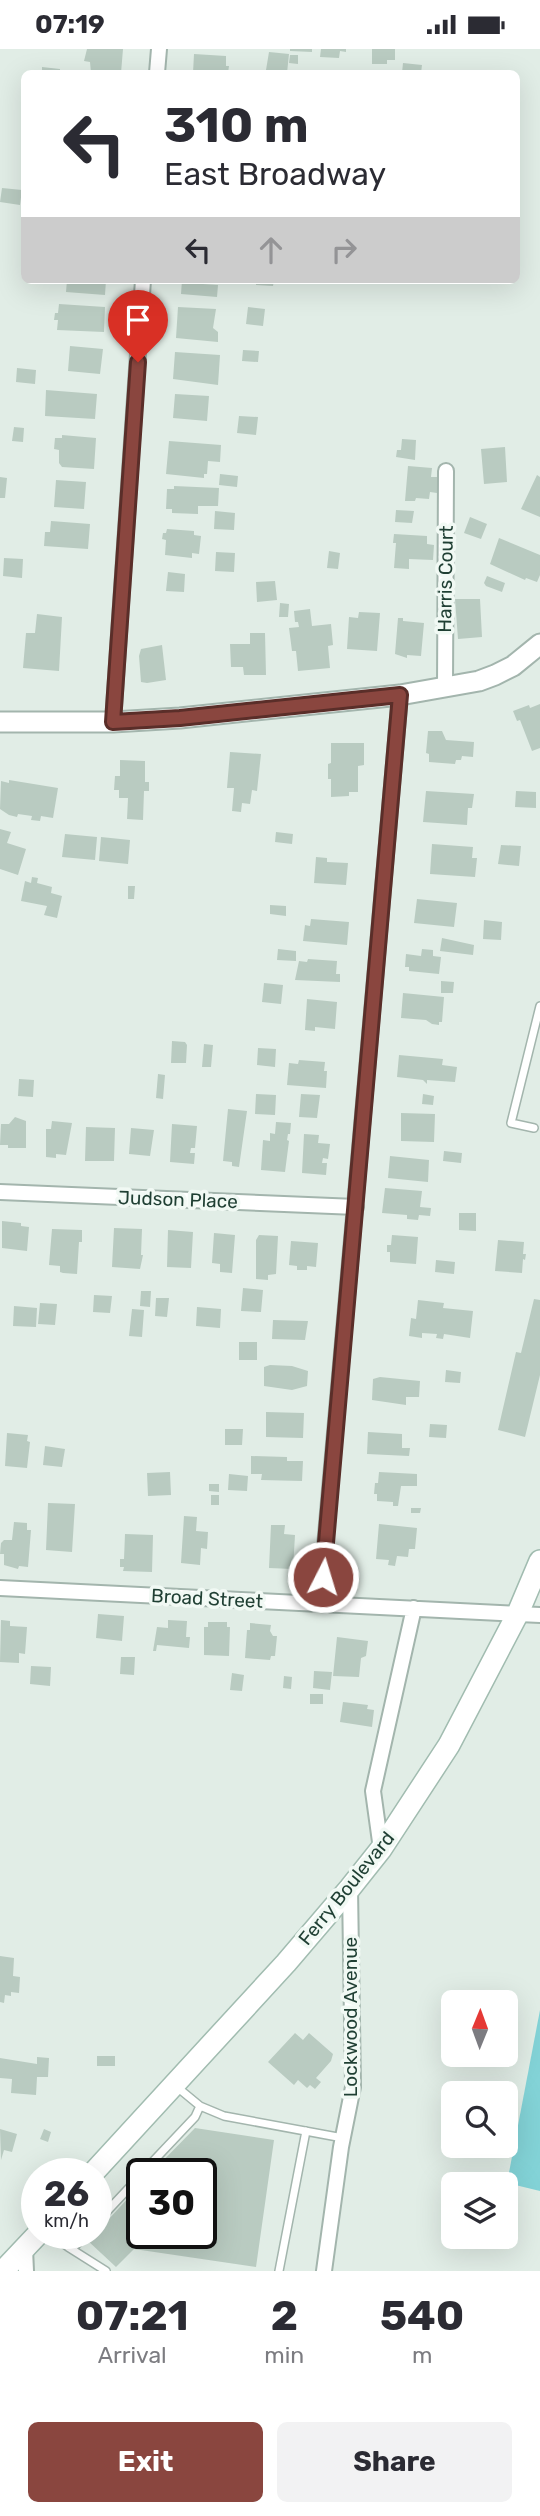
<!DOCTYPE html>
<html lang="en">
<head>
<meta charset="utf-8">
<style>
	body { margin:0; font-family:Rubik,sans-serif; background:#f2f2f3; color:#2b2b33; height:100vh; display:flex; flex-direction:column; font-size:26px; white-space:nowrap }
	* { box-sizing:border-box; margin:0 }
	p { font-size:23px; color:#7c7c81 }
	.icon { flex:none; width:38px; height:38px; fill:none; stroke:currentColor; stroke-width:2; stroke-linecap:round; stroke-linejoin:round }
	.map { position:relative; height:2222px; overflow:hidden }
	.details { display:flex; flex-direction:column; background:#fff; flex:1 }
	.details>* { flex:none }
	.guide { position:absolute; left:21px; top:21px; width:499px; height:214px; border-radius:10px; box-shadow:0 7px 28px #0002; background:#fff; color:#2b2b33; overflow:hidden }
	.needle { width:46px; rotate:1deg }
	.tools { position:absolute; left:441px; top:1941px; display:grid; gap:14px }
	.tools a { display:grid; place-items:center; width:77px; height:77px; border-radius:10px; background:#fff; box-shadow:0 7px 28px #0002; font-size:35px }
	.speed { position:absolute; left:21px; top:2109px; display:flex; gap:14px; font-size:35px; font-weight:700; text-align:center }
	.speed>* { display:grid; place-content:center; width:91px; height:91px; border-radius:50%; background:#fff; box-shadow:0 7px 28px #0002; line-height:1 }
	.speed small { font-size:18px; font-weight:400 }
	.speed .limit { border:4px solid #111; border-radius:10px; background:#fff; color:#111 }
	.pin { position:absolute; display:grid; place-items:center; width:60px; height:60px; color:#fff; margin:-72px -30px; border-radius:50% 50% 50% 0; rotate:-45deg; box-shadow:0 0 7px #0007 }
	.pin .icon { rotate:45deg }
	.me { position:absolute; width:77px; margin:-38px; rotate:5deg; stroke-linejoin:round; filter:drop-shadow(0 0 5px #0008) }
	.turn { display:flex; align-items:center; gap:24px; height:147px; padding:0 28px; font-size:32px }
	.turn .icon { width:91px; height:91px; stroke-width:2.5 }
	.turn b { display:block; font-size:49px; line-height:60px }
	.lanes { display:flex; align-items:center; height:66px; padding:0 28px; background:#0003; justify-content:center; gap:35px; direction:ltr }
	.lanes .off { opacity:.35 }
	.eta { display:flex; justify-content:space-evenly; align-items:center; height:119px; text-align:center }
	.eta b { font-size:42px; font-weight:700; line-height:49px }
	.cta { display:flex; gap:14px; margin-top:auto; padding:14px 28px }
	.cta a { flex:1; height:80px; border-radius:10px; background:#8a463f; color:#fff; font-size:28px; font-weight:700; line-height:80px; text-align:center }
	.cta a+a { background:#f2f2f3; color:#2b2b33 }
	.status { display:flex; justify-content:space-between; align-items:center; height:49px; padding:0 35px; background:#fff; direction:ltr }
	.status svg { height:19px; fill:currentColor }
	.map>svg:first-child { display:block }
	.water { fill:#83d3d7 }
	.building { fill:#b9cbc1 }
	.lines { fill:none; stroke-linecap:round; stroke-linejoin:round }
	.service-casing { stroke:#a3b5ad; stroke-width:10 }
	.minor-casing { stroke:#a3b5ad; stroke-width:18 }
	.tertiary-casing { stroke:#a3b5ad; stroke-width:23 }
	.secondary-casing { stroke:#a1bcb0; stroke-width:24 }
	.service { stroke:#fff; stroke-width:7 }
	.minor { stroke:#fff; stroke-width:14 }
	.tertiary { stroke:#fff; stroke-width:19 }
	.secondary { stroke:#fff; stroke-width:21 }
	.route-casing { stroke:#5a2e29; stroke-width:18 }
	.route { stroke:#8a463f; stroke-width:12 }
	.labels { text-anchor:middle; stroke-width:7; stroke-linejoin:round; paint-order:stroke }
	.street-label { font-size:19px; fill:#1f3f33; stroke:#f1f9f4 }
</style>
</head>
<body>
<div class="status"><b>07:19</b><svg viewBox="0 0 49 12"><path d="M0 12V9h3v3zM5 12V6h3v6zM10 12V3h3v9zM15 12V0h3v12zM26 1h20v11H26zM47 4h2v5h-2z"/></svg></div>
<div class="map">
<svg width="540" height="2222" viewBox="0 0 540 2222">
	<rect width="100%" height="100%" fill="#e1ede6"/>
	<path class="water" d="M540 1961V2142L507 2134Z"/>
	<path class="building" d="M87 0H123L121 24H91L90 13 84 12Z
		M290 0H312V3L290 2Z
		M321 0H346V3L340 2 339 9 320 8Z
		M372 0H395V11H387V15H372Z
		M269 3 289 5 287 24 266 21Z
		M194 5 226 7V17H229L228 24H193Z
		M290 6H298V15L289 14Z
		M403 14 422 16 421 24H402Z
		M42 18 60 20V24H42Z
		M2 139 22 141 20 156 0 153Z
		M67 231H106L105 246 66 243Z
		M182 231H203V235L218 236 217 248 181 245Z
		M256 231H274L273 237 256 236Z
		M59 255 105 258 104 283 57 281 58 271H54L55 264H58Z
		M178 258 216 260 213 279 218 283V293L176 289Z
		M248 258 265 260 263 277 246 275Z
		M70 297 103 300 100 325 68 322Z
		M243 301 259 302 258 313 242 312Z
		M175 303 220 306 218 336 173 330Z
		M17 319 36 321 35 335 16 333Z
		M46 341 97 345 95 370 45 367Z
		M175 345 209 347 207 372 173 369Z
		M239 367 258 368 256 386 237 384Z
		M14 378 24 379 23 393 12 392Z
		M62 386 96 389 94 420 62 418 59 414V401L54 400 55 389H62Z
		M402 390 416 391 415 411 396 408 397 401H401Z
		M169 392 221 396 220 413 208 412 207 425H204V429L166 425Z
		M505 398 507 433 484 435 481 400Z
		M408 417 432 419 431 428H438L437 444 430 443 429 450 416 449 415 452H405Z
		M220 425 238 427 237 438 219 436Z
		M537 426 540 428V468L521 460Z
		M0 428 7 429 5 449H0Z
		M56 431 86 433 84 460 54 458Z
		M174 437 219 439 218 457H198V465L172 464V460H166L167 440H174Z
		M396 461 414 462 412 474 395 473Z
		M215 462 235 464 234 481 214 480Z
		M470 468 487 475 481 490 464 484Z
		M51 472 90 475 88 500 44 497 45 483H50Z
		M167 480 194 482V486L201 487 199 505 192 504V509L165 506 166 491 162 490 163 484H166Z
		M394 485 427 487V495L434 496 433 511 409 510V520L394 519 396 494H393Z
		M499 489 540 506V526L537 533 526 529 525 531 490 515Z
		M329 502 340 504 338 520 327 519Z
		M216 503 235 504 234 523 215 522Z
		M4 509 23 510 22 529 3 527Z
		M168 523 185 525 184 543 166 542Z
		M487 527 505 534 502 543 486 537 484 534Z
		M275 532 277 551 257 553 256 533Z
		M455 550H480L482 588 458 590Z
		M280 554 289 555 288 568H279Z
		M310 560 312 577 331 575 333 596 328 597 330 619 298 622 296 602H292L289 579 299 578 298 573H295L294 562Z
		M359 563 380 564 377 602 347 600 349 568 358 569Z
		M37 565 62 568 59 622 23 619 26 584H35Z
		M398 569H403V572L424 574 421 607 407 606V609L395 605Z
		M250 584H265L266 626H244L243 618H231L230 595H250Z
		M162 596 166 631 147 634 141 633 139 607 141 600Z
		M540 655V699L532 702 520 671 517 672 513 662 529 656 530 659Z
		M428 682H442L446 691 474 693 473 708 462 707 461 711H456L455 715 429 713V705L426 704Z
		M331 694H364V716L358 717V743H349V747L331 748V730H328V715L331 714Z
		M230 703 261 705 257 742 252 741 250 755 242 754 241 763 232 762 234 739H227Z
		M120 711 145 712V733H149V742H144L143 771 127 770 128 749H119V741H114L115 727H120Z
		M9 731 58 739 53 769 41 767 40 772 31 771 32 767 18 765 17 768 9 766 0 760 1 732 9 734Z
		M426 742 474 745 472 759H468L467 776 423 773Z
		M516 742 536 743V759L515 758Z
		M0 780 11 783 7 794 26 800 18 826 0 820Z
		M276 783 293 785 292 795 275 793Z
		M65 785 97 788 95 811 62 808Z
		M101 788 130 791 128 815 99 812Z
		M432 795 473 798 472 809H477L475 828 430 825Z
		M501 796 521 797 519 817 498 815Z
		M316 808 327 809V813L348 814 346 836 314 834Z
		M32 828 38 829 37 834 52 838 51 844 62 847 57 869 44 866 47 857 21 852 25 832 31 834Z
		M128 837H135L134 850H128Z
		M417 850 457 854 454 878 414 874Z
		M270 856 286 857V867L270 865Z
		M311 870 349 873 347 896 303 892 305 876 310 877Z
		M484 871 502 873 501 891 483 890Z
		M442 889 474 896 473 906 440 902Z
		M278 900 296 902V912L277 911Z
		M422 900 433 901V907L441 908 439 925 409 922V918H405L406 905 421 907Z
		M308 910 337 912 336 925H340V933L295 931 299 912 307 913Z
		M441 932 454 933 453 944H441Z
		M264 934 283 936 281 955 262 953Z
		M403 944 444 948 442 973H439V976L432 975 426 971 401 969Z
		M307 950 337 953 335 980 315 978V982L305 981Z
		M172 992 185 993 187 996 186 1014H171Z
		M204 995 213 996 211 1018H202Z
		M258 999 276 1000 275 1018 257 1016Z
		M399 1006 443 1010 442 1016 457 1018 455 1033 427 1031V1035L423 1031 397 1028Z
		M299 1011 325 1013 324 1022H327L326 1039 287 1036 289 1014 298 1015Z
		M158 1025 165 1026 163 1050 156 1049Z
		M19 1030 34 1031 33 1048 18 1047Z
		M256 1045 276 1046 275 1066 255 1065Z
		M301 1045 320 1046 317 1069 299 1068Z
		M423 1045 434 1047 433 1056 422 1055Z
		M228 1060 247 1062 239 1118 232 1117V1113L223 1112Z
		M401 1064 435 1065 434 1093 401 1092Z
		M15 1068 26 1072V1099H8V1096H0L1 1075H9Z
		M52 1072 72 1074 66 1106 56 1105V1109L46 1108V1080H51Z
		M276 1073 291 1074 290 1085H288L287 1091 289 1092 285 1123 261 1121 263 1091 270 1092V1084L275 1085Z
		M172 1075 197 1077 195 1099H191L190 1104H195L194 1115 170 1113Z
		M86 1078 115 1079 114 1112H85Z
		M131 1079 154 1081 150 1107 129 1105Z
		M304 1085 319 1086 318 1094 330 1095 328 1110 323 1109 322 1114H327L326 1126 302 1124Z
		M444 1102 462 1104 461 1114 443 1112Z
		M390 1107 429 1111 428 1133 388 1129Z
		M385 1139 422 1142 420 1158 431 1159 430 1167 419 1166 418 1171 407 1170V1166L382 1164Z
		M459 1164H476V1182L459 1181Z
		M2 1172 21 1174V1177L29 1178 27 1202 2 1199Z
		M114 1179 142 1180 141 1206H143L140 1220 112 1218Z
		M52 1180 82 1181V1193H79L77 1225 63 1224 60 1223V1217L49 1216Z
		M168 1181 193 1183 191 1219 167 1218Z
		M214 1184 235 1186 232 1224 220 1223V1215L212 1214Z
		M259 1186 278 1187 276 1225 268 1226V1231L256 1230V1191Z
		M392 1186 418 1188 416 1215 390 1213V1203H387V1196H391Z
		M498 1191 524 1193 523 1205H526L525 1211 523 1210 522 1224 495 1222Z
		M291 1192 318 1194 316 1218 307 1217V1221H297V1217L289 1216Z
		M436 1211 455 1213 454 1225 435 1223Z
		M243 1239 263 1241 261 1263 241 1262Z
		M141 1242H151L150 1258 140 1257Z
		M94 1246 112 1247 110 1264 93 1263Z
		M156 1249H169L167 1268 155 1267Z
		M534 1250 540 1251V1326L525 1388 498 1381 516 1303 521 1304Z
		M418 1251 444 1254 443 1259 473 1262 470 1289 444 1285 443 1290 436 1289 437 1285 422 1284V1289L409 1287 411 1269 416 1270Z
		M40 1254 57 1255 55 1276 38 1275Z
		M14 1257 37 1259 36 1278 13 1277Z
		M197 1258 221 1260 220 1279 196 1277Z
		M132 1260 144 1261 142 1288 129 1287Z
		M273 1271 308 1272 305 1291 272 1290Z
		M239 1293H257V1311H239Z
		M270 1316 292 1317 308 1322 307 1337 292 1341 264 1337V1318Z
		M446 1321 461 1323 460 1334 445 1333Z
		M380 1328 420 1332 419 1348H406V1356L372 1351 373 1330Z
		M266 1363 304 1364 303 1389 266 1388Z
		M430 1375 447 1376 446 1389 429 1388Z
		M225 1380H243L242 1396H225Z
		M368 1383 402 1385V1399H410L409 1407 367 1405Z
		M7 1384 28 1386 27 1392 30 1393 27 1419 5 1417Z
		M45 1397 65 1400 62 1418 43 1416Z
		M251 1407 287 1408V1412H303L302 1432 261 1431 262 1425H251Z
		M170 1423 171 1446 148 1447 147 1424Z
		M379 1423 417 1425V1437H401L398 1457H393V1453L377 1452V1445H374L375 1434H378Z
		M229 1425 248 1427 247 1442 228 1441Z
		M209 1435H219V1443L209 1442Z
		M211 1446H219V1456H211Z
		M48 1454 75 1455 72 1503 46 1501Z
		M411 1459H421L420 1464H411Z
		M184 1467 197 1468 196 1482 208 1483 207 1500 201 1499 200 1516 181 1514Z
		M14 1473 27 1474V1481H31L28 1518 19 1517 18 1520 4 1516V1505H0L1 1494 4 1491H12Z
		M379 1475 417 1479 415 1500H409L408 1508 397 1507 395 1517 388 1516 389 1511 376 1510Z
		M271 1476H285L284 1485 295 1486 293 1520 269 1519Z
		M125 1485 153 1486 152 1523 123 1522 124 1518H120V1510H124Z
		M98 1565 124 1567 122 1592 96 1589Z
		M1 1571 10 1572V1577L27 1578 25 1605 19 1604V1614L0 1613Z
		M168 1571 187 1572 186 1588H190L189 1599 157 1596 156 1602H153L157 1578 168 1579Z
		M208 1573H227V1578H230L229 1607 204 1606V1578H208Z
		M250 1574 271 1576 270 1582 273 1587H277L275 1607H271L270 1611 245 1609 247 1581H250Z
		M337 1588 368 1592 366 1607 361 1609 359 1628 333 1627Z
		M121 1608H135L134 1626 120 1625Z
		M31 1617 51 1618 50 1637 30 1635Z
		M314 1622 332 1623 330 1641 313 1639Z
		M232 1624 244 1626 242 1642 230 1641Z
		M284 1627 292 1628 291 1640 283 1639Z
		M310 1645H323V1655H310Z
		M343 1653 368 1656 367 1660 374 1661 372 1678 340 1673Z
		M0 1907 14 1909 13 1927 20 1928 19 1944 11 1943V1947L5 1946 4 1954 0 1953Z
		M295 1984 303 1991 309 1984 333 2005 331 2012 316 2029 321 2033 315 2040 310 2036 307 2039 298 2031 294 2036 268 2013Z
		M97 2007H115V2017H97Z
		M37 2008 49 2009 48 2028H37L36 2046 11 2044 12 2030 0 2029V2009L37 2015Z
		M195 2079 274 2091 256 2218 134 2200 116 2218 87 2191 96 2184 142 2134V2184H201V2124H151Z
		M0 2080 17 2085 12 2103 4 2101 1 2111Z
		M44 2080 51 2083 48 2093 40 2090Z"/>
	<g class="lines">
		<defs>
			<path id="service" d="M534 1079 511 1074 540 957
				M177 2038 200 2057 224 2067 343 2089
				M142 2124 195 2068 200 2057
				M96 2174 142 2125
				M49 2184 68 2198 76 2196 87 2184
				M68 2198 106 2222
				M279 2222 306 2082"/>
			<path id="minor" d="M157 24 159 0
				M445 639 446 422
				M113 673 143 231
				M0 1143 356 1158
				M0 1539 540 1566
				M320 1554 400 646
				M381 1800 373 1742 414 1559
				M25 2200 26 2222
				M324 2222 341 2098 353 2038 350 1839"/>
			<path id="tertiary" d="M0 673H113L180 669 400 646 479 632 495 626 513 617 540 595"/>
			<path id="secondary" d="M93 2124 286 1914 350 1839 381 1800 449 1696 518 1564 540 1512
				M3 2222 39 2184"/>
		</defs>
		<use href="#service" class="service-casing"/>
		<use href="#minor" class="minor-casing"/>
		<use href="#tertiary" class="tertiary-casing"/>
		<use href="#secondary" class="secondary-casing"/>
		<use href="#service" class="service"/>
		<use href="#minor" class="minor"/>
		<use href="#tertiary" class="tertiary"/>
		<use href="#secondary" class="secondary"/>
	</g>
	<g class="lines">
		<defs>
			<path id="route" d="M138 313 113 673 180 669 400 646 323 1528"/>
		</defs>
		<use href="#route" class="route-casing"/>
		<use href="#route" class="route"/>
	</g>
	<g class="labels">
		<g class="street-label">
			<text transform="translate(445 530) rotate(-89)" y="7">Harris Court</text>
			<text transform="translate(178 1150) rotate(2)" y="7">Judson Place</text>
			<text transform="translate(207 1549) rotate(3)" y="7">Broad Street</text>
			<text transform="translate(346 1839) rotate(-51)" y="7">Ferry Boulevard</text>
			<text transform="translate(350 1968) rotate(-90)" y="7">Lockwood Avenue</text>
		</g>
	</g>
</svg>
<div class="tools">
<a><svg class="needle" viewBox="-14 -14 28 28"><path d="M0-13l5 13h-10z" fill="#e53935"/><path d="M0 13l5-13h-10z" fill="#7c7c81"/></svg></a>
<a><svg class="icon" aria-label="search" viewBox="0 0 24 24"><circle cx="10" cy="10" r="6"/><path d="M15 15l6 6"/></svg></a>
<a><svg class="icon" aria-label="layers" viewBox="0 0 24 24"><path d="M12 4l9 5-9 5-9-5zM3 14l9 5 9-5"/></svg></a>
</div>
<div class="speed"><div>26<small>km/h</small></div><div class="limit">30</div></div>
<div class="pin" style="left:138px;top:313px;background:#d93025"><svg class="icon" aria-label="arrive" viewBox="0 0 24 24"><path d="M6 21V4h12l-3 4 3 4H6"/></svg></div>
<svg class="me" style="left:323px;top:1528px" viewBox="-20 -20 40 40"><circle r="17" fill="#8a463f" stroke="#fff" stroke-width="3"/><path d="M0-11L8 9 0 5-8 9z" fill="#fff"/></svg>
<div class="guide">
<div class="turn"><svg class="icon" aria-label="left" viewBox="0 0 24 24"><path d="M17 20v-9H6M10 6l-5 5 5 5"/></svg><div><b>310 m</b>East Broadway</div></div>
<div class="lanes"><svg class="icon" aria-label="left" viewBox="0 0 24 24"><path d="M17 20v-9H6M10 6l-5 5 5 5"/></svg><svg class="icon off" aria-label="ahead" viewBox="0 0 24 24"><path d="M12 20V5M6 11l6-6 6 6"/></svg><svg class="icon off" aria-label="right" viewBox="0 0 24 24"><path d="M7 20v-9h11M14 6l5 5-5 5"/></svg></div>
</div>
</div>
<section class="details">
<div class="eta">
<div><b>07:21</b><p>Arrival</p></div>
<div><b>2</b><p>min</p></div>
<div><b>540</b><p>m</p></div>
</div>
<div class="cta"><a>Exit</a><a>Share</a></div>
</section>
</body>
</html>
